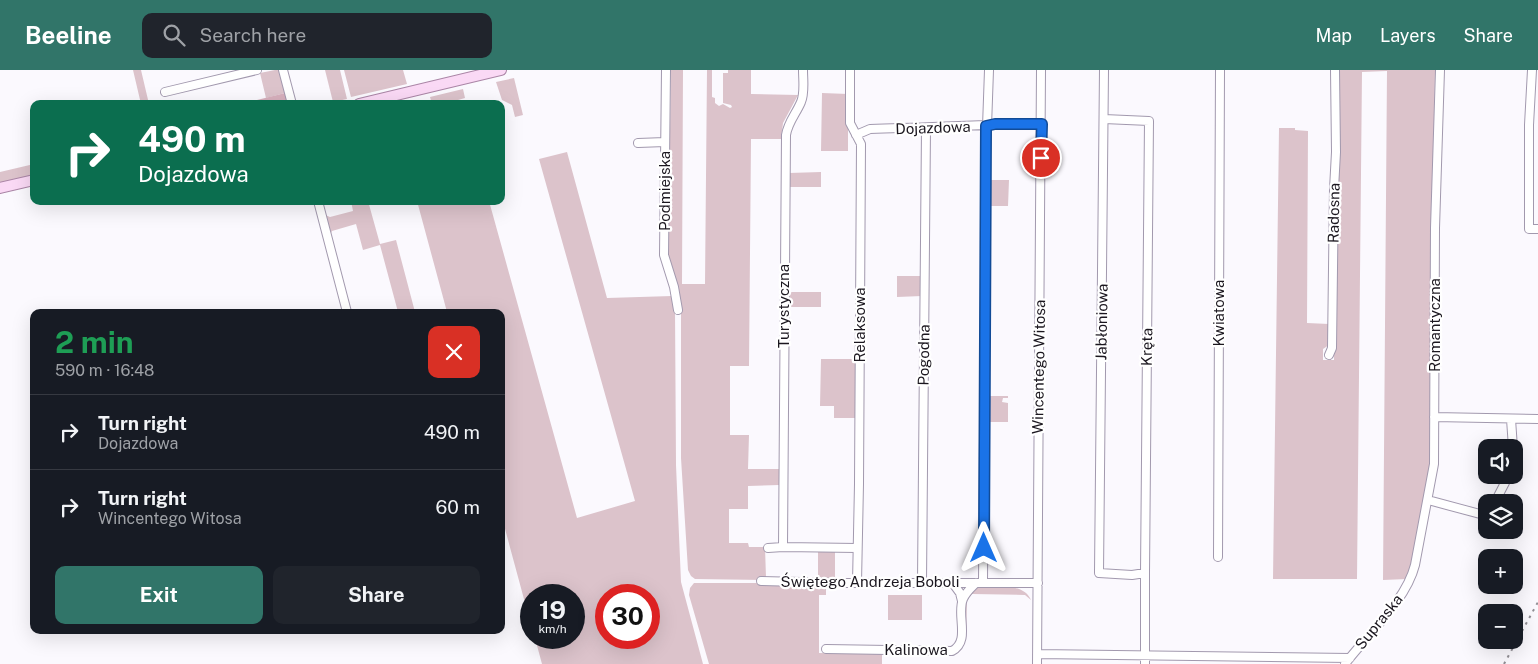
<!DOCTYPE html>
<html lang="en">
<head>
<meta charset="utf-8">
<style>
	body { margin:0; font-family:"Public Sans",sans-serif; background:#20242c; color:#f1f3f6; height:100vh; display:flex; flex-direction:column; font-size:19px; white-space:nowrap }
	* { box-sizing:border-box; margin:0 }
	p { font-size:16px; color:#9ea1a6 }
	.icon { flex:none; width:28px; height:28px; fill:none; stroke:currentColor; stroke-width:2; stroke-linecap:round; stroke-linejoin:round }
	.map { position:relative; flex:1; overflow:hidden }
	.details { position:absolute; left:30px; top:239px; width:475px; height:325px; display:flex; flex-direction:column; background:#171b24; border-radius:10px; box-shadow:0 5px 20px #0002 }
	.details>* { flex:none }
	.top-card { position:absolute; left:30px; top:30px; width:475px; height:105px; border-radius:10px; box-shadow:0 5px 20px #0002; background:#0b6e4f; color:#fff; overflow:hidden }
	.fabs { position:absolute; left:1478px; top:369px; display:grid; gap:10px }
	.fabs a { display:grid; place-items:center; width:45px; height:45px; border-radius:10px; background:#171b24; box-shadow:0 5px 20px #0002; font-size:25px }
	.speed { position:absolute; left:520px; top:514px; display:flex; gap:10px; font-size:25px; font-weight:700; text-align:center }
	.speed>* { display:grid; place-content:center; width:65px; height:65px; border-radius:50%; background:#171b24; box-shadow:0 5px 20px #0002; line-height:1 }
	.speed small { font-size:12px; font-weight:400 }
	.speed .limit { border:8px solid #d22; background:#fff; color:#111 }
	.pin { position:absolute; display:grid; place-items:center; width:42px; height:42px; color:#fff; margin:-21px; border:2px solid #fff; border-radius:50%; box-shadow:0 1px 5px #0007 }
	.me { position:absolute; width:55px; margin:-28px; rotate:0deg; stroke-linejoin:round; filter:drop-shadow(0 0 4px #0008) }
	.turn { display:flex; align-items:center; gap:18px; height:105px; padding:0 25px; font-size:22px }
	.turn .icon { width:65px; height:65px; stroke-width:2.5 }
	.turn b { display:block; font-size:35px; line-height:42px }
	.round { display:grid; place-items:center; flex:none; width:52px; height:52px; border-radius:10px; background:#20242c }
	.headline { display:flex; align-items:center; justify-content:space-between; height:85px; padding:0 25px }
	h1 { font-size:30px; font-weight:700; line-height:38px; color:#1e9e55 }
	.primary-button { display:flex; gap:10px; margin-top:auto; padding:10px 25px }
	.primary-button a { flex:1; height:58px; border-radius:10px; background:#317569; color:#fff; font-size:20px; font-weight:700; line-height:58px; text-align:center }
	.primary-button a+a { background:#20242c; color:#f1f3f6 }
	ul { padding:0; list-style:none }
	li { display:flex; align-items:center; gap:15px; height:75px; padding:0 25px; border-top:1px solid #363941 }
	li div { flex:1 }
	li b { display:block; font-size:19px }
	li em { font-style:normal }
	header { display:flex; align-items:center; gap:30px; box-sizing:border-box; height:70px; padding:0 25px; background:#317569; color:#fff }
	header strong { font-size:24px }
	nav { display:flex; gap:28px; margin-inline-start:auto; font-size:18px }
	.search { width:350px; height:45px; background:#20242c; display:flex; align-items:center; gap:12px; box-sizing:border-box; padding:0 18px; border-radius:10px; color:#9ea1a6; font-size:19px }
	.map>svg:first-child { display:block }
	.green { fill:#dcc3cb; fill-rule:evenodd }
	.forest { fill:#d7b0bd }
	.lines { fill:none; stroke-linecap:round; stroke-linejoin:round }
	.minor-casing { stroke:#a299ae; stroke-width:10 }
	.major-casing { stroke:#aa85a6; stroke-width:12 }
	.minor { stroke:#fff; stroke-width:8 }
	.major { stroke:#fad9f5; stroke-width:10 }
	.rail { stroke:#928f95; stroke-width:2; stroke-dasharray:2.5 5; stroke-linecap:butt }
	.route-casing { stroke:#114b97; stroke-width:12 }
	.route { stroke:#1a73e8; stroke-width:9 }
	.labels { text-anchor:middle; stroke-width:4.5; stroke-linejoin:round; paint-order:stroke }
	.street-label { font-size:15px; fill:#1b171f; stroke:#fff }
</style>
</head>
<body>
<header>
<strong>Beeline</strong>
<div class="search"><svg class="icon" aria-label="search" viewBox="0 0 24 24"><circle cx="10" cy="10" r="6"/><path d="M15 15l6 6"/></svg>Search here</div>
<nav><a>Map</a><a>Layers</a><a>Share</a></nav>
</header>
<div class="map">
<svg width="1538" height="594" viewBox="0 0 1538 594">
	<rect width="100%" height="100%" fill="#fbf9fe"/>
	<path class="green" d="M133 0H141L149 34H141Z
		M275 0H280L285 23 266 28 260 3Z
		M325 0H340L347 29 333 32Z
		M344 0H403L407 14 351 27Z
		M671 0H683L682 214H705L707 0H712V27L715 28V33L719 36 723 34 730 38 732 37 731 35 723 33V3H728V0H751V24L798 25 783 53 781 69H751L749 296H730V365H749L748 399H780L779 415 748 416V439H729V473H748L749 477H765L766 508H818V481H835V508L832 511 695 509 691 506 688 500 681 388V240L677 216 668 184Z
		M1339 0H1435L1430 396 1411 498 1407 509 1383 510 1387 1 1362 2 1357 509H1273L1279 58H1295V60L1308 61 1307 253 1329 254V275L1323 279V290H1334L1336 120 1340 83Z
		M514 8 523 45 515 47 512 35 502 30 496 12Z
		M463 19 465 28 444 34H432L430 27Z
		M822 23 848 24V81H821Z
		M567 82 607 228 672 226 675 240 676 395 681 512 703 594H542L535 568H574V525H531V555L501 444V242H447L417 131H489L577 448 635 431 539 89ZM606 525H649V568H606Z
		M34 94V105L0 113V102Z
		M821 102V117H789V103Z
		M990 110H1009L1008 136H990Z
		M351 131H368L380 174 396 170 415 242H398L380 175 363 180 356 154 332 161 329 167 323 144 330 147 353 141Z
		M897 206H922V226L897 227Z
		M788 222H821V237H788Z
		M821 289H856V348H834V336H820Z
		M988 326H1008V328H1003L1002 332 1008 333V352H988Z
		M694 513H756L826 515V525H819V583L882 584V594H709L689 525 690 518Z
		M981 516C996 516 1024 513 1031 530L1025 525 972 524 967 530 966 570H965C964 550 959 526 981 516Z
		M888 525H922V550H888Z"/>
	<path class="forest" d="M285 23 288 34H241Z"/>
	<g class="lines">
		<defs>
			<path id="minor" d="M283 0 292 34
				M666 0 664 185 674 217 678 240
				M850 0V53L861 74 859 414 857 513
				M1104 0 1099 503 1132 505 1145 503 1149 51 1104 49
				M1532 0 1529 55V159H1538
				M165 22 257 0
				M856 65 870 59C928 58 985 54 1042 54
				M638 73 665 72
				M318 131 347 242
				M1329 285 1332 278 1334 119 1336 82 1335 0
				M1434 347 1538 349
				M1511 349 1513 378
				M1428 430 1480 444 1486 443
				M1495 432 1509 405
				M783 477 786 65C788 52 796 44 801 32 805 23 803 10 803 0
				M768 478 783 477 857 478
				M1218 487 1220 0
				M761 511 840 513H1038
				M922 512 926 58
				M952 512 960 523 962 531
				M983 513 986 85 989 0
				M826 579 952 581C971 571 956 545 963 529 966 522 971 518 976 513
				M1037 584 1350 588
				M1037 594 1041 0
				M1145 594V503
				M1345 594C1367 565 1406 531 1415 495L1434 394 1435 158 1440 0"/>
			<path id="major" d="M359 34 501 0
				M0 118 34 110"/>
		</defs>
		<use href="#minor" class="minor-casing"/>
		<use href="#major" class="major-casing"/>
		<use href="#minor" class="minor"/>
		<use href="#major" class="major"/>
		<path class="rail" d="M1504 594 1538 532"/>
	</g>
	<g class="lines">
		<defs>
			<path id="route" d="M984 478 986 56 995 54H1042L1041 88"/>
		</defs>
		<use href="#route" class="route-casing"/>
		<use href="#route" class="route"/>
	</g>
	<g class="labels">
		<g class="street-label">
			<text transform="translate(933 58) rotate(-2)" y="5">Dojazdowa</text>
			<text transform="translate(665 121) rotate(-90)" y="5">Podmiejska</text>
			<text transform="translate(1334 143) rotate(-89)" y="5">Radosna</text>
			<text transform="translate(784 236) rotate(-90)" y="5">Turystyczna</text>
			<text transform="translate(1219 243) rotate(-90)" y="5">Kwiatowa</text>
			<text transform="translate(1102 252) rotate(-89)" y="5">Jabłoniowa</text>
			<text transform="translate(860 255) rotate(-90)" y="5">Relaksowa</text>
			<text transform="translate(1435 255) rotate(-90)" y="5">Romantyczna</text>
			<text transform="translate(1147 277) rotate(-89)" y="5">Kręta</text>
			<text transform="translate(924 285) rotate(-89)" y="5">Pogodna</text>
			<text transform="translate(1039 297) rotate(-89)" y="5">Wincentego Witosa</text>
			<text x="870" y="517">Świętego Andrzeja Boboli</text>
			<text transform="translate(1379 552) rotate(-51)" y="5">Supraska</text>
			<text x="916" y="585">Kalinowa</text>
		</g>
	</g>
</svg>
<div class="fabs">
<a><svg class="icon" aria-label="sound" viewBox="0 0 24 24"><path d="M4 9h4l5-4v14l-5-4H4zM17 9q2 3 0 6"/></svg></a>
<a><svg class="icon" aria-label="layers" viewBox="0 0 24 24"><path d="M12 4l9 5-9 5-9-5zM3 14l9 5 9-5"/></svg></a>
<a>+</a>
<a>−</a>
</div>
<div class="speed"><div>19<small>km/h</small></div><div class="limit">30</div></div>
<div class="pin" style="left:1041px;top:88px;background:#d93025"><svg class="icon" aria-label="arrive" viewBox="0 0 24 24"><path d="M6 21V4h12l-3 4 3 4H6"/></svg></div>
<svg class="me" style="left:984px;top:478px" viewBox="-20 -20 40 40"><path d="M0-17L14 15 0 8-14 15z" fill="#1a73e8" stroke="#fff" stroke-width="4"/></svg>
<div class="top-card">
<div class="turn"><svg class="icon" aria-label="right" viewBox="0 0 24 24"><path d="M7 20v-9h11M14 6l5 5-5 5"/></svg><div><b>490 m</b>Dojazdowa</div></div>
</div>
<section class="details">
<div class="headline"><div><h1>2 min</h1><p>590 m · 16:48</p></div><a class="round" style="background:#d93025;color:#fff"><svg class="icon" aria-label="close" viewBox="0 0 24 24"><path d="M6 6l12 12M18 6L6 18"/></svg></a></div>
<ul>
<li><svg class="icon" aria-label="right" viewBox="0 0 24 24"><path d="M7 20v-9h11M14 6l5 5-5 5"/></svg><div><b>Turn right</b><p>Dojazdowa</p></div><em>490 m</em></li>
<li><svg class="icon" aria-label="right" viewBox="0 0 24 24"><path d="M7 20v-9h11M14 6l5 5-5 5"/></svg><div><b>Turn right</b><p>Wincentego Witosa</p></div><em>60 m</em></li>
</ul>
<div class="primary-button"><a>Exit</a><a>Share</a></div>
</section>
</div>
</body>
</html>
